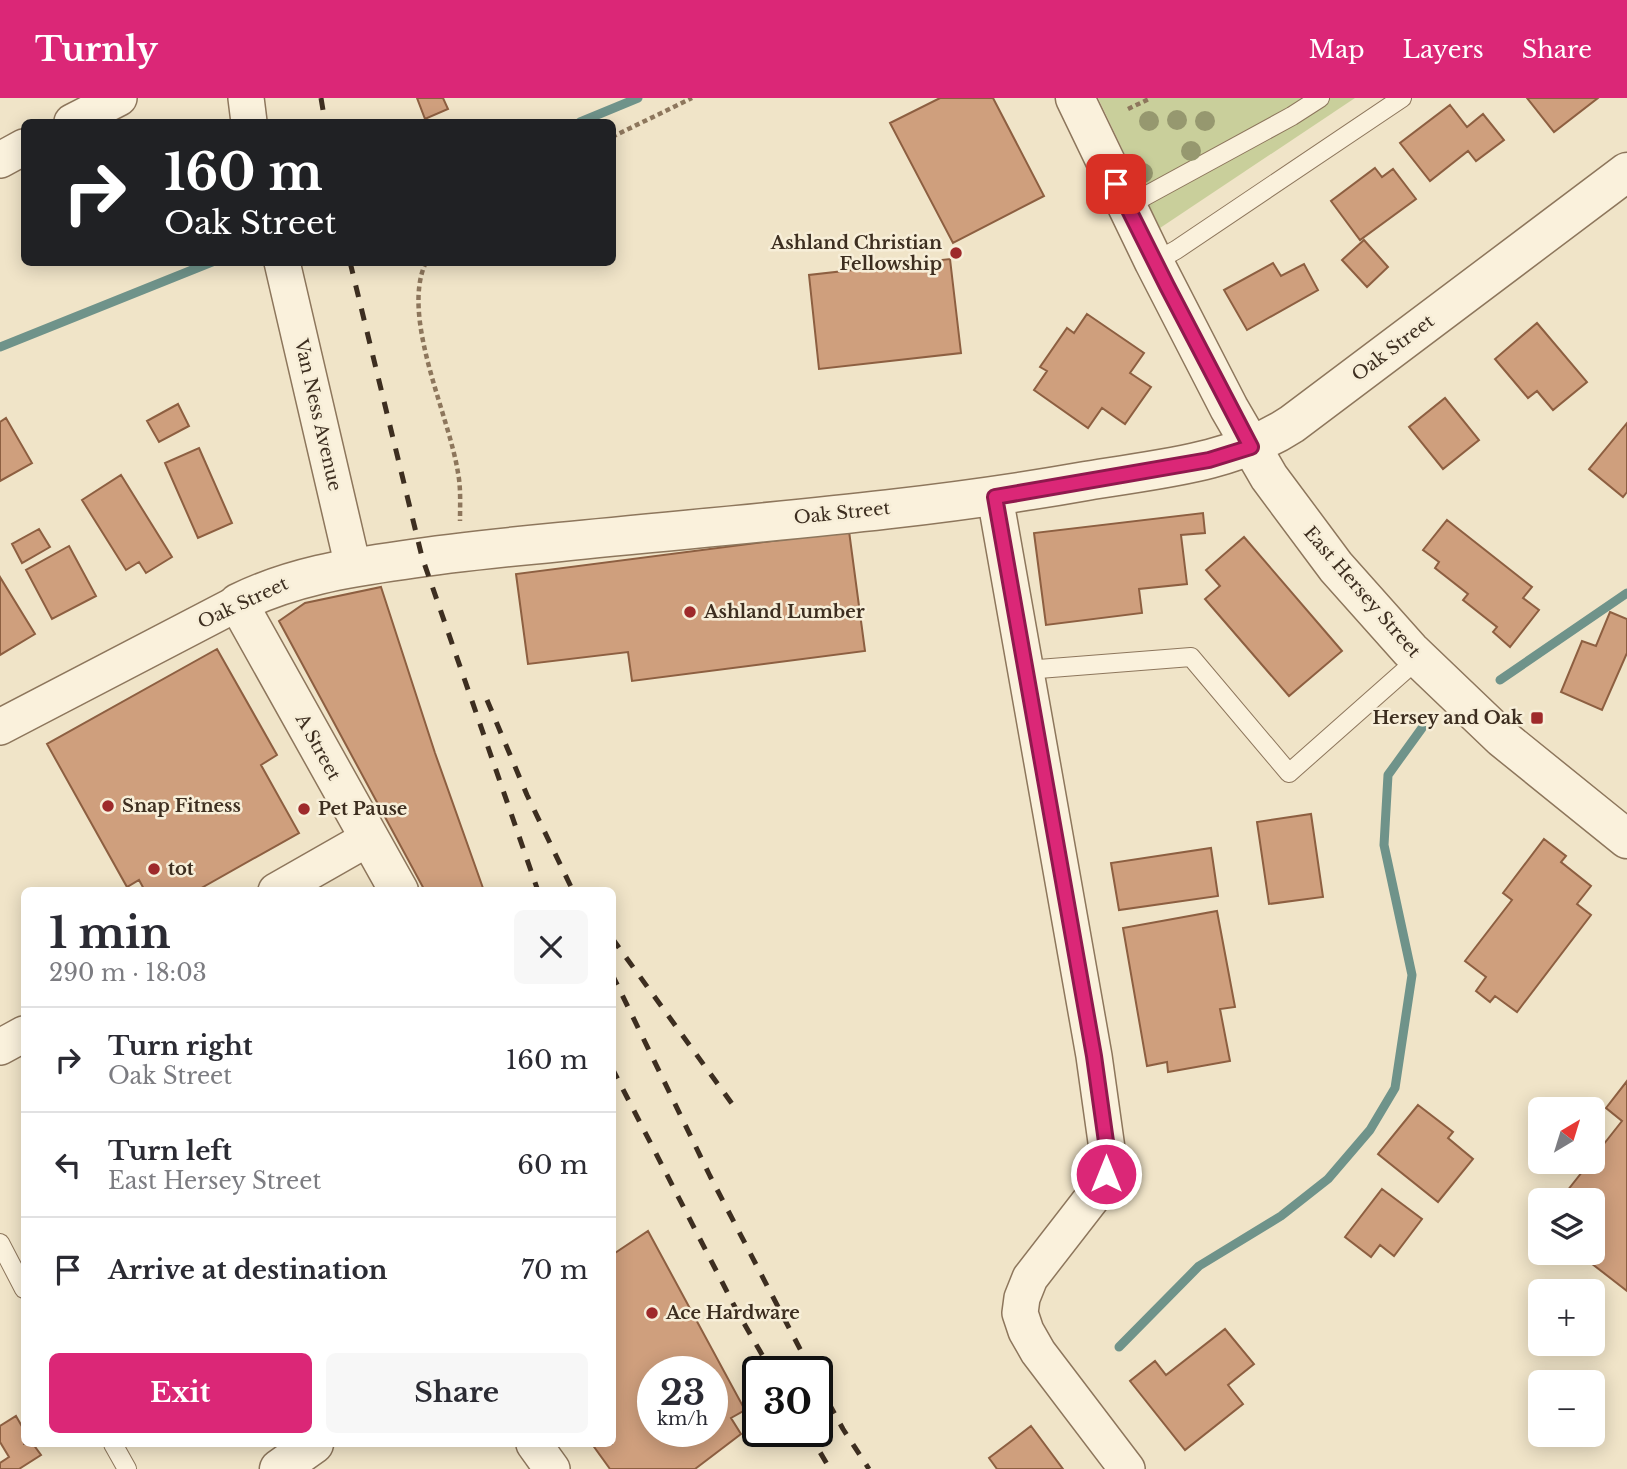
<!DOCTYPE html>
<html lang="en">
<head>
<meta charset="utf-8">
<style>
	body { margin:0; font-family:"Libre Baskerville",serif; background:#f7f7f7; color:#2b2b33; height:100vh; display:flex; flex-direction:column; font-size:26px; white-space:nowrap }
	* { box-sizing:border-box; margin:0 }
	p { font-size:23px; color:#7c7c81 }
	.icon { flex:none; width:38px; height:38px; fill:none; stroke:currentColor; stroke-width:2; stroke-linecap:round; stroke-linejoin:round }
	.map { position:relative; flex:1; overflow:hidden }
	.drawer { position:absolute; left:21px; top:789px; width:595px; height:560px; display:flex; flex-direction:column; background:#fff; border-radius:10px; box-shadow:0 4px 18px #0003 }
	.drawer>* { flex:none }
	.banner { position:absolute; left:21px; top:21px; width:595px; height:147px; border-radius:10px; box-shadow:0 4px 18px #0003; background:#202124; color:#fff; overflow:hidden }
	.needle { width:46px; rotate:38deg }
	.tools { position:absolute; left:1528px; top:999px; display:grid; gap:14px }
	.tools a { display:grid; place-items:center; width:77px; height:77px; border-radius:10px; background:#fff; box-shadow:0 4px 18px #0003; font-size:35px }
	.speed { position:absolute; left:637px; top:1258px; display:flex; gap:14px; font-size:35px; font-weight:700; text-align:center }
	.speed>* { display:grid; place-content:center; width:91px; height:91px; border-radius:50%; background:#fff; box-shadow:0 4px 18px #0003; line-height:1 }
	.speed small { font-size:18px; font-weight:400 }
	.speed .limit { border:4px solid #111; border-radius:10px; background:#fff; color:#111 }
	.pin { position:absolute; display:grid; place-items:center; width:60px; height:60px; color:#fff; margin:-30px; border-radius:14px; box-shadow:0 4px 10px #0006 }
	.me { position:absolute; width:77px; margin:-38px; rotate:0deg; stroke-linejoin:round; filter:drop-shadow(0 0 5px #0008) }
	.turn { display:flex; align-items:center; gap:24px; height:147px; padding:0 28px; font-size:32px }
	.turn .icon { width:91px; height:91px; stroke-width:2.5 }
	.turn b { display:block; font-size:49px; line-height:60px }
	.round { display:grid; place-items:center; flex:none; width:74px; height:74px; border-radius:10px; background:#f7f7f7 }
	.headline { display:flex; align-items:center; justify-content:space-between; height:119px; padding:0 28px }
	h1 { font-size:42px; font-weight:800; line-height:52px }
	.cta { display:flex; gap:14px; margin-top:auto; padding:14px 28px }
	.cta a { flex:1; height:80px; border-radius:10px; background:#db2777; color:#fff; font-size:28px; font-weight:800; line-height:80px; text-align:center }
	.cta a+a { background:#f7f7f7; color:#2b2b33 }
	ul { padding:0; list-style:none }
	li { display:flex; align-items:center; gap:21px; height:105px; padding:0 28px; border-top:2px solid #e1e1e2 }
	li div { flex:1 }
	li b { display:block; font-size:26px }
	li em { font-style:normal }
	header { display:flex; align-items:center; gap:42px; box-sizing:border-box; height:98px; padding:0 35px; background:#db2777; color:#fff }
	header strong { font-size:33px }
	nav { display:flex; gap:38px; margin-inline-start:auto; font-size:24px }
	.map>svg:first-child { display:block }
	.green { fill:#c9cf9b }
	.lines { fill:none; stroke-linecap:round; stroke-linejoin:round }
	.stream { stroke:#6f938a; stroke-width:9 }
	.building { fill:#cf9f7d; stroke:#8d5f41; stroke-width:2; fill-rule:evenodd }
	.service-casing { stroke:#8d765c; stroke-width:20 }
	.minor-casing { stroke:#8d765c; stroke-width:38 }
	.tertiary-casing { stroke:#8d765c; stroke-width:41 }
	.path { stroke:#8d765c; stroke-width:4.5; stroke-dasharray:5 3.5; stroke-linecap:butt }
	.service { stroke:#faf1dc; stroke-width:18 }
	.minor { stroke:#faf1dc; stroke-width:35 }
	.tertiary { stroke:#faf1dc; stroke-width:38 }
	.rail { stroke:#3d2e20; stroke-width:5; stroke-dasharray:12 12; stroke-linecap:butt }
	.tree { fill:#96986f }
	.route-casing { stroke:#8e194d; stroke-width:18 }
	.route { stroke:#db2777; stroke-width:12 }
	.poi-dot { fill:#9e2a2b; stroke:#f7eed8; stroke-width:2.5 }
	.labels { text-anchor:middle; stroke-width:5; stroke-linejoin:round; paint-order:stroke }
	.poi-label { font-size:18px; font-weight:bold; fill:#3d2e20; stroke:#f7eed8; text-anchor:start }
	.street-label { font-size:18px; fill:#3d2e20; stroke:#f7eed8 }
</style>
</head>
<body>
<header>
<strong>Turnly</strong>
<nav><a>Map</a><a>Layers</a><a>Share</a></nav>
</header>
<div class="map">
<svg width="1627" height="1371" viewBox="0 0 1627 1371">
	<rect width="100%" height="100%" fill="#f0e4c8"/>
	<path class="green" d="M1098 0H1355L1160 130Z"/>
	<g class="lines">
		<path class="stream" d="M580 24 638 0
			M0 249 212 164
			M1500 582 1627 495
			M1119 1249 1199 1168 1281 1118 1328 1081 1370 1032 1395 990 1412 877 1384 747 1388 677 1422 630"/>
	</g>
	<path class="building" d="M417 0H443L448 11 425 21Z
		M940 0H993L1044 98 953 145 890 25Z
		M1527 0H1598L1554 34Z
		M1450 7 1467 29 1483 16 1504 42 1476 63 1468 53 1430 83 1400 45Z
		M1375 70 1382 79 1393 71 1416 101 1360 142 1331 103Z
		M1364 142 1388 169 1367 189 1342 162Z
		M950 161 961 255 819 271 809 177Z
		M1273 165 1281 178 1304 166 1318 192 1247 232 1224 192Z
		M1087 216 1144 255 1130 275 1151 289 1125 326 1102 310 1088 330 1034 292 1047 273 1040 269 1067 230 1074 235Z
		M1537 225 1587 284 1553 312 1537 293 1528 300 1495 261Z
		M1445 300 1479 342 1443 371 1409 329Z
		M178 306 189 328 159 344 147 323Z
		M6 320 32 365 0 383V324Z
		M1627 325V394L1623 399 1589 371Z
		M199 350 232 425 198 440 165 365Z
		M121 377 172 459 146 475 139 464 126 472 82 402Z
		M1203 415 1205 435 1181 437 1187 486 1139 491 1142 515 1046 527 1034 435Z
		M1447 422 1532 489 1523 500 1539 512 1510 549 1493 534 1497 529 1463 502 1468 496 1435 470 1439 464 1423 452Z
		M39 431 50 449 22 465 12 446Z
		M849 433 865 553 632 583 628 554 528 566 516 476Z
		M1244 439 1342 553 1289 598 1205 501 1220 488 1206 472Z
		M69 448 96 498 52 521 26 472Z
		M0 479 35 536 0 557Z
		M381 489 435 655 484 793H425L279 523 305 505Z
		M1610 514 1627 521V555L1602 612 1561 594 1582 543 1596 548Z
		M217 551 277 657 261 667 299 735 196 793H145L139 782 127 789 47 646Z
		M1311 716 1323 799 1269 806 1257 724Z
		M1544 741 1566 758 1561 764 1591 788 1577 806 1591 817 1517 914 1495 898 1490 904 1476 893 1486 879 1465 863 1512 802 1503 795Z
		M1211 750 1218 798 1119 812 1111 765Z
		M1217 813 1235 909 1220 911 1230 963 1168 974 1167 964 1147 968 1123 830Z
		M1627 983V1193L1578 1155H1592V1102H1560L1590 1064H1592V1061L1622 1023 1606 1010Z
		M1418 1007 1453 1034 1448 1040 1473 1061 1438 1104 1378 1056Z
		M1382 1091 1422 1121 1394 1158 1380 1147 1371 1159 1345 1139Z
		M648 1133 745 1312 731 1320 741 1336 695 1371H610L592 1346H612V1157ZM653 1274H712V1334H653Z
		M1225 1231 1254 1266 1228 1287 1243 1306 1185 1352 1130 1283 1155 1263 1166 1277Z
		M16 1318 24 1332V1346H33L41 1357 19 1371H0V1365L9 1359 0 1344V1328Z
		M1031 1328 1063 1371H997L989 1360Z"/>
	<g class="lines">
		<defs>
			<path id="service" d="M1127 108 1292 18 1320 0
				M1154 164 1176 152 1402 0
				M1026 572 1191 559 1289 675 1419 560
				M0 1145 24 1191
				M113 1346 127 1371"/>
			<path id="minor" d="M246 0 249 24
				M72 24 119 0
				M0 62 24 49
				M282 164 353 469
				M995 399 1094 958 1108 1058 1106 1076 1099 1091 1030 1180 1022 1200 1020 1215 1026 1233 1038 1254 1127 1371
				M0 629 238 505
				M276 793 369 740
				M0 949 24 936
				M534 1346 552 1371"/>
			<path id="tertiary" d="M1075 0 1154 164 1229 310 1269 379 1336 469 1410 552 1502 640 1627 741
				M399 793 238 505C291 479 346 470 404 462 456 454 508 449 560 444 735 426 912 414 1086 383 1156 371 1231 366 1292 326L1627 74
				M279 1371 314 1346"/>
		</defs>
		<use href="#service" class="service-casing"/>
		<use href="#minor" class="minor-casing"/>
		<use href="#tertiary" class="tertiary-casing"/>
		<path class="path" d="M1128 11 1151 0
			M612 39 692 0
			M426 164C400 219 449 316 458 375 461 390 460 407 460 423"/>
		<use href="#service" class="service"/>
		<use href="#minor" class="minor"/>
		<use href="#tertiary" class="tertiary"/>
		<path class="rail" d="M321 0 325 24
			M350 164 422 459 538 793
			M487 602 527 697 573 793
			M612 840 738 1014
			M612 876 710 1078 812 1274
			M612 970 738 1215 772 1274
			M817 1284 843 1331 869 1371
			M808 1334 830 1371"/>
	</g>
	<g class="tree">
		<circle cx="1177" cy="22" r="10"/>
		<circle cx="1149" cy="23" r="10"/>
		<circle cx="1205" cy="23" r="10"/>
		<circle cx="1191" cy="53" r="10"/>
		<circle cx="1143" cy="75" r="10"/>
	</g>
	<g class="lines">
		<defs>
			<path id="route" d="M1106 1076 1108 1058 1094 958 995 399 1209 362 1251 349 1167 188 1116 86"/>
		</defs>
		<use href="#route" class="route-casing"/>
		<use href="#route" class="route"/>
	</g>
	<g class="poi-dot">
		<circle cx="956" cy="155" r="7"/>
		<circle cx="690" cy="514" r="7"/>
		<rect x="1530" y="613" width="14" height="14" rx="3.5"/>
		<circle cx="108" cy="708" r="7"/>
		<circle cx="304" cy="711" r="7"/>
		<circle cx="154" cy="771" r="7"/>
		<circle cx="652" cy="1215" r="7"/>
	</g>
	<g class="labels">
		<g class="poi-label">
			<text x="942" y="151" text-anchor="end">Ashland Christian<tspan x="942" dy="21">Fellowship</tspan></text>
			<text x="704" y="520">Ashland Lumber</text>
			<text x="1523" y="626" text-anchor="end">Hersey and Oak</text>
			<text x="122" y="714">Snap Fitness</text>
			<text x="318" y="717">Pet Pause</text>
			<text x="168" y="777">tot</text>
			<text x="666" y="1221">Ace Hardware</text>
		</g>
		<g class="street-label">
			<text transform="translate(1393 250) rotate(-37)" y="6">Oak Street</text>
			<text transform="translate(318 317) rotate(77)" y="6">Van Ness Avenue</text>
			<text transform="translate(842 415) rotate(-6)" y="6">Oak Street</text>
			<text transform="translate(1362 494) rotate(49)" y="6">East Hersey Street</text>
			<text transform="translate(243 505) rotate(-25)" y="6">Oak Street</text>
			<text transform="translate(318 649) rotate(61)" y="6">A Street</text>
		</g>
	</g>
</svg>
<div class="tools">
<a><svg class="needle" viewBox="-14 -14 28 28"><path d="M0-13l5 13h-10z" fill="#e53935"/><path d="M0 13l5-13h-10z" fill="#7c7c81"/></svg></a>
<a><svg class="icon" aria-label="layers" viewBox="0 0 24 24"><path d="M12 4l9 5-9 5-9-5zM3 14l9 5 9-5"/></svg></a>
<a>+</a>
<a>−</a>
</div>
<div class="speed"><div>23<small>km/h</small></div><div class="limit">30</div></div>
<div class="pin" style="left:1116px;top:86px;background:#d93025"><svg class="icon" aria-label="arrive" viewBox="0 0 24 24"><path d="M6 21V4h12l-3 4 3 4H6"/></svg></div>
<svg class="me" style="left:1106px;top:1076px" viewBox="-20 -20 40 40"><circle r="17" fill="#db2777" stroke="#fff" stroke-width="3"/><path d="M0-11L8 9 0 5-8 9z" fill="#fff"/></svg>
<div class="banner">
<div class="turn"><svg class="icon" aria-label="right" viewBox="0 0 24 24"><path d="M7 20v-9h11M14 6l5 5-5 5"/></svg><div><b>160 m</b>Oak Street</div></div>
</div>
<section class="drawer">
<div class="headline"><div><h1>1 min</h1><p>290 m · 18:03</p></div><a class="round"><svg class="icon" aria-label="close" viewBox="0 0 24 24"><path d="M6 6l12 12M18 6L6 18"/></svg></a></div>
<ul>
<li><svg class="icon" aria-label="right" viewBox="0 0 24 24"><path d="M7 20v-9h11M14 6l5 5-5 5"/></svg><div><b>Turn right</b><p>Oak Street</p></div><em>160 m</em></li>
<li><svg class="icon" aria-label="left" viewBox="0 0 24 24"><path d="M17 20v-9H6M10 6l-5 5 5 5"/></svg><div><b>Turn left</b><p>East Hersey Street</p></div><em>60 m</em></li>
<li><svg class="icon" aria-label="arrive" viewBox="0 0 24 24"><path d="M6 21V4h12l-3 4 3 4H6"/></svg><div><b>Arrive at destination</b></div><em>70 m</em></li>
</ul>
<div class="cta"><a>Exit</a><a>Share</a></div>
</section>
</div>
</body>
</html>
